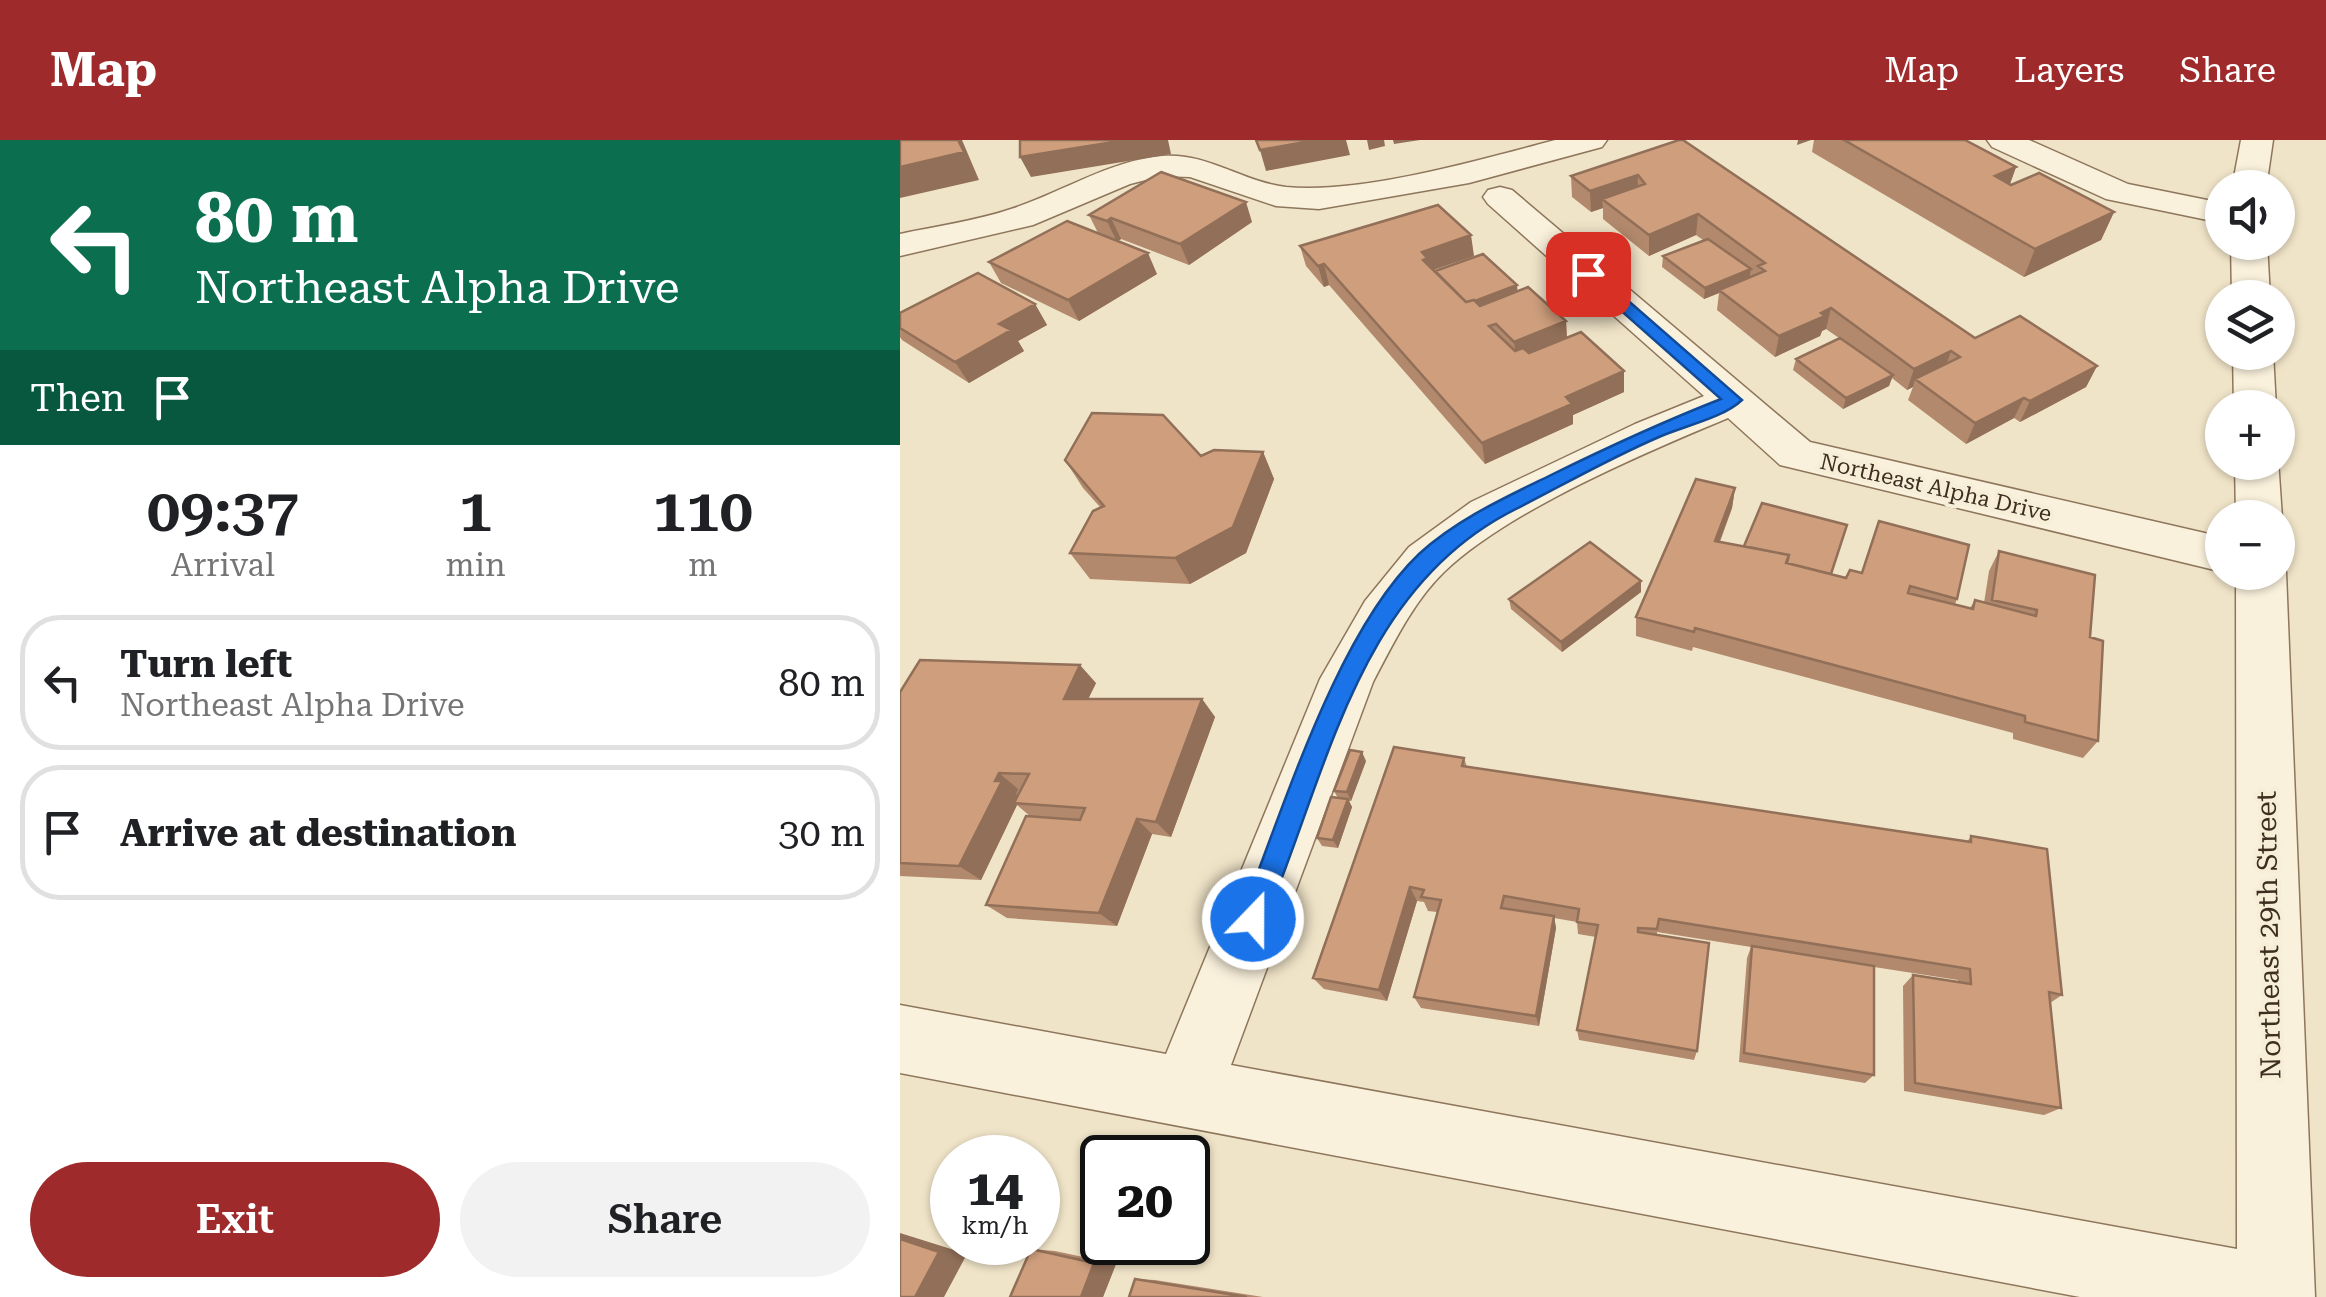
<!DOCTYPE html>
<html lang="en">
<head>
<meta charset="utf-8">
<style>
	body { margin:0; font-family:"Roboto Serif",serif; background:#f2f2f2; color:#202124; height:100vh; display:flex; flex-direction:column; font-size:38px; white-space:nowrap }
	* { box-sizing:border-box; margin:0 }
	p { font-size:32px; color:#757577 }
	.icon { flex:none; width:55px; height:55px; fill:none; stroke:currentColor; stroke-width:2; stroke-linecap:round; stroke-linejoin:round }
	.map { position:relative; flex:1; overflow:hidden }
	.details { display:flex; flex-direction:column; background:#fff; width:900px }
	.details>* { flex:none }
	.hud { background:#0b6e4f; color:#fff; overflow:hidden }
	.buttons { position:absolute; left:1305px; top:30px; display:grid; gap:20px }
	.buttons a { display:grid; place-items:center; width:90px; height:90px; border-radius:50%; background:#fff; box-shadow:0 2px 8px #0004; font-size:50px }
	.speed { position:absolute; left:30px; top:995px; display:flex; gap:20px; font-size:50px; font-weight:700; text-align:center }
	.speed>* { display:grid; place-content:center; width:130px; height:130px; border-radius:50%; background:#fff; box-shadow:0 2px 8px #0004; line-height:1 }
	.speed small { font-size:25px; font-weight:400 }
	.speed .limit { border:5px solid #111; border-radius:15px; background:#fff; color:#111 }
	.pin { position:absolute; display:grid; place-items:center; width:85px; height:85px; color:#fff; margin:-42px; border-radius:20px; box-shadow:0 5px 15px #0006 }
	.me { position:absolute; width:110px; margin:-55px; rotate:22deg; stroke-linejoin:round; filter:drop-shadow(0 0 8px #0008) }
	.turn { display:flex; align-items:center; gap:35px; height:210px; padding:0 30px; font-size:45px }
	.turn .icon { width:130px; height:130px; stroke-width:2.5 }
	.turn b { display:block; font-size:70px; line-height:85px }
	.then { display:flex; align-items:center; height:95px; padding:0 30px; background:#0003; gap:20px; font-size:38px }
	.eta { display:flex; justify-content:space-evenly; align-items:center; height:170px; text-align:center }
	.eta b { font-size:60px; font-weight:600; line-height:70px }
	.button { display:flex; gap:20px; margin-top:auto; padding:20px 30px }
	.button a { flex:1; height:115px; border-radius:60px; background:#9e2a2b; color:#fff; font-size:40px; font-weight:600; line-height:115px; text-align:center }
	.button a+a { background:#f2f2f2; color:#202124 }
	ul { padding:0; list-style:none }
	li { display:flex; align-items:center; gap:30px; height:135px; margin:0 20px 15px; padding:0 10px; border:5px solid #e0e0e0; border-radius:40px }
	li div { flex:1 }
	li b { display:block; font-size:38px }
	li em { font-style:normal }
	header { display:flex; align-items:center; gap:60px; box-sizing:border-box; height:140px; padding:0 50px; background:#9e2a2b; color:#fff }
	header strong { font-size:48px }
	nav { display:flex; gap:55px; margin-inline-start:auto; font-size:35px }
	main { display:flex; flex:1; min-height:0 }
	.map>svg:first-child { display:block }
	.lines { fill:none; stroke-linecap:round; stroke-linejoin:round }
	.minor-casing { stroke:#8d765c; stroke-width:3 }
	.minor { fill:#faf1dc; fill-rule:evenodd }
	.wall { fill:#b2896c }
	.shaded-wall { fill:#916f58 }
	.building { fill:#cf9f7d; stroke:#916f58; stroke-width:2.5 }
	.route { fill:#1a73e8; stroke:#114b97; stroke-width:2.5 }
	.labels { text-anchor:middle; stroke-width:8; stroke-linejoin:round; paint-order:stroke }
	.far-street-label { font-size:22px; fill:#3d2e20; stroke:#f7eed8 }
	.street-label { font-size:28px; fill:#3d2e20; stroke:#f7eed8 }
</style>
</head>
<body>
<header>
<strong>Map</strong>
<nav><a>Map</a><a>Layers</a><a>Share</a></nav>
</header>
<main>
<section class="details">
<div class="hud">
<div class="turn"><svg class="icon" aria-label="left" viewBox="0 0 24 24"><path d="M17 20v-9H6M10 6l-5 5 5 5"/></svg><div><b>80 m</b>Northeast Alpha Drive</div></div>
<div class="then">Then<svg class="icon" aria-label="arrive" viewBox="0 0 24 24"><path d="M6 21V4h12l-3 4 3 4H6"/></svg></div>
</div>
<div class="eta">
<div><b>09:37</b><p>Arrival</p></div>
<div><b>1</b><p>min</p></div>
<div><b>110</b><p>m</p></div>
</div>
<ul>
<li><svg class="icon" aria-label="left" viewBox="0 0 24 24"><path d="M17 20v-9H6M10 6l-5 5 5 5"/></svg><div><b>Turn left</b><p>Northeast Alpha Drive</p></div><em>80 m</em></li>
<li><svg class="icon" aria-label="arrive" viewBox="0 0 24 24"><path d="M6 21V4h12l-3 4 3 4H6"/></svg><div><b>Arrive at destination</b></div><em>30 m</em></li>
</ul>
<div class="button"><a>Exit</a><a>Share</a></div>
</section>
<div class="map">
<svg width="1426" height="1157" viewBox="0 0 1426 1157">
	<rect width="100%" height="100%" fill="#f0e4c8"/>
	<g class="lines">
		<defs>
			<path id="minor" d="M655 0H707L702 7 569 43 419 69 376 66 290 37 261 36 230 44 133 85 0 116V94C37 86 76 81 111 69 161 53 208 21 262 16 307 12 343 42 386 47 462 54 580 20 655 0Z
				M1087 0H1129L1228 44 1322 63V83L1206 59 1092 7Z
				M1341 0H1373L1366 48H1332Z
				M600 47 612 50 910 302 1322 397 1323 432 880 325 828 278C744 313 609 370 544 432 513 462 493 504 473 542L331 925 1337 1109 1336 432H1378V419L1386 432 1415 1157H1180L0 933V865L266 914 420 539 465 461 509 407 571 362 735 284 804 256 588 64 583 57 588 50Z
				M1331 102H1367L1370 158H1332Z
				M1333 212H1373L1376 268H1334Z
				M1378 319 1382 378 1378 387V378H1336L1335 322H1378Z"/>
		</defs>
		<use href="#minor" class="minor-casing"/>
		<use href="#minor" class="minor"/>
	</g>
	<path class="wall" d="M779 0 1075 198 1197 226 1186 247 1120 282 1114 278 1066 304 1008 260 1013 247 1007 250 992 238 989 246 943 269 893 230 896 219 939 198 926 189 922 191 920 196 875 217 817 170 819 153 804 159 762 127 763 116 803 100 796 95 749 116 703 79V68L691 72 672 57 671 36Z
		M914 0H1065L1116 27 1110 44 1214 72 1201 100 1124 137 912 12Z
		M189 75 352 82 289 125 221 99 218 101 257 134 179 181 101 143 89 122 198 93Z
		M400 106 574 116 533 130 617 145V151L666 181 667 198 724 231V252L673 275V284L585 324 429 145 424 147 406 126Z
		M135 164 147 185 118 201 124 211 69 243 2 200 0 197V173Z
		M363 312 374 339 346 413 290 444 190 439 170 413 200 367 183 348 165 320 301 316Z
		M835 348 832 368 820 402 946 438 950 430 1057 459 1055 464 1070 468 1075 460 1084 463 1089 431 1099 411 1190 497 1198 601 1183 618 1113 599V593L793 507 792 511 736 496V477Z
		M741 441V452L662 512 611 469 609 459Z
		M196 543 188 559H302L315 577 271 697 252 694 217 786 107 778 86 765 131 677 117 665 81 740 0 736V552Z
		M564 618 567 627 1067 702 1071 696 1162 855 1150 863 1161 968 1144 975 1004 951 1003 846 1013 835 1058 842V840L974 827V935L965 943 839 922 847 818 851 807 757 792V795L797 911 794 920 679 900 677 890 696 797 678 794 677 782 654 778 656 788 639 886 521 868 514 857 537 772 528 771 524 762 517 761 487 861 424 849 413 838Z
		M466 621 451 661H449L452 667 438 708 422 706 417 698 438 658 434 651Z
		M131 1109 155 1111 216 1124 203 1157H110Z
		M235 1139 255 1140 363 1157H229Z"/>
	<path class="shaded-wall" d="M58 0H62L79 40 0 58V27Z
		M226 0H268L271 14 131 37 120 17Z
		M416 0H446L450 15 366 31 360 10Z
		M467 0H484L485 6 469 10Z
		M493 0H520L494 4Z
		M898 0H911L897 5Z
		M1116 27 1106 55 1095 36Z
		M738 35 737 56 702 59 703 68 691 72 690 51Z
		M346 62 352 82 289 125 280 104Z
		M1214 72 1201 100 1124 137 1135 109Z
		M798 74 796 95 749 116V95Z
		M211 78 221 99 217 102 207 81Z
		M571 95 574 116 530 131 526 140 522 112Z
		M248 113 257 134 179 181 168 160Z
		M424 124 429 145 424 147 418 126Z
		M851 129 849 140 819 150V153L804 159 805 148Z
		M617 145 618 156 568 175 566 164Z
		M135 164 147 185 118 201 124 211 69 243 55 222 99 184Z
		M931 168 926 189 922 191 920 196 875 217 879 196Z
		M666 181 667 202 617 223 614 202Z
		M1051 211 1044 232 1015 239 1013 247 1007 250 1014 229Z
		M1197 226 1186 247 1120 282 1130 261Z
		M724 231V252L673 275V284L585 324 582 303 666 257Z
		M993 235 989 246 943 269 946 258Z
		M1124 258 1114 278 1066 304 1075 283Z
		M363 312 374 339 346 413 290 444 275 418Z
		M835 348 832 368 812 421 815 401Z
		M741 441V452L662 512 661 502Z
		M180 525 196 543 180 576 164 559Z
		M302 559 315 577 271 697 256 682Z
		M462 612 466 621 451 661 447 652Z
		M99 633 118 649 116 654 121 657 114 663 117 665 81 740 59 726Z
		M448 659 452 667 438 708 433 700Z
		M237 679 252 694 217 786 199 773Z
		M510 747 517 761 487 861 479 850Z
		M654 776 656 788 639 886 636 876Z
		M0 1093 67 1114 44 1157H15L0 1099Z
		M194 1123 216 1124 203 1157H181Z"/>
	<path class="building" d="M0 0H58L64 12 0 27Z
		M120 0H226L120 17Z
		M356 0H416L360 10Z
		M779 0H783L1075 198 1120 176 1197 226 1130 261 1124 258 1075 283 1015 239 1060 217 1051 211 1014 229 931 168 921 173 925 176 879 196 819 150 865 131 858 126 865 123 798 74 749 95 702 59 745 44 738 35 690 51 671 36Z
		M944 0H1065L1116 27 1095 36 1111 45 1139 33 1214 72 1135 109Z
		M261 32 346 62 280 104 211 78 207 81 189 75Z
		M538 65 571 95 522 112 527 118 523 120 566 162 574 160 580 166 628 147 666 181 614 202 596 184 589 186 615 211 623 208 629 213 681 192 724 231 666 257 672 264 582 303 424 124 418 126 400 106Z
		M167 81 248 113 168 160 89 122Z
		M808 99 851 129 805 148 763 116Z
		M583 114 617 145 575 161 574 160 566 162 535 131Z
		M78 133 135 164 99 184 111 190 55 222 0 188V173Z
		M940 198 993 235 946 258 896 219Z
		M192 273 263 275 301 316 314 310 363 312 333 387 275 418 170 413 193 371 204 366 165 320Z
		M796 339 835 348 815 401 889 415 886 423 946 438 950 430 962 433 979 381 1069 405 1057 459 1010 446 1008 453 1073 469 1075 460 1136 476 1137 470 1092 460 1099 411 1195 435 1190 497 1203 501 1198 601 1125 582V576L795 488 794 492 736 477Z
		M862 363 947 385 931 434 887 423 889 415 844 406Z
		M690 402 741 441 661 502 609 459Z
		M20 520 180 525 164 559H302L256 682 237 679 199 773 86 765 126 676 180 680 185 668 114 663 129 634 99 633 95 641H102L59 726 0 723V552Z
		M494 607 564 618 562 626 1071 702V696L1147 709 1162 855 1149 852 1161 968 1015 943 1013 835 1071 844 1070 829 759 779 757 789 738 788V792L809 803 797 911 677 890 698 785 677 782 679 769 604 756 601 768 654 776 636 876 514 857 541 760 521 757 524 750 510 747 479 850 413 838Z
		M450 610 462 612 447 652 434 651Z
		M431 657 448 659 433 700 417 698Z
		M852 806 974 826V935L844 913Z
		M0 1099 39 1112 15 1157H0Z
		M131 1109 194 1123 181 1157H110Z
		M235 1139 347 1157H229Z"/>
	<path class="route" d="M683 130H693L842 260C823 278 784 286 759 297 710 318 663 345 616 369 455 449 427 637 362 788L353 792 344 788 340 779C383 671 436 493 519 414 556 380 604 358 649 336 706 308 762 282 821 259L683 137Z"/>
	<g class="labels">
		<g class="far-street-label">
			<text transform="translate(1036 347) rotate(13)" y="8">Northeast Alpha Drive</text>
		</g>
		<g class="street-label">
			<text transform="translate(1368 795) rotate(-91)" y="10">Northeast 29th Street</text>
		</g>
	</g>
</svg>
<div class="buttons">
<a><svg class="icon" aria-label="sound" viewBox="0 0 24 24"><path d="M4 9h4l5-4v14l-5-4H4zM17 9q2 3 0 6"/></svg></a>
<a><svg class="icon" aria-label="layers" viewBox="0 0 24 24"><path d="M12 4l9 5-9 5-9-5zM3 14l9 5 9-5"/></svg></a>
<a>+</a>
<a>−</a>
</div>
<div class="speed"><div>14<small>km/h</small></div><div class="limit">20</div></div>
<div class="pin" style="left:688px;top:134px;background:#d93025"><svg class="icon" aria-label="arrive" viewBox="0 0 24 24"><path d="M6 21V4h12l-3 4 3 4H6"/></svg></div>
<svg class="me" style="left:353px;top:779px" viewBox="-20 -20 40 40"><circle r="17" fill="#1a73e8" stroke="#fff" stroke-width="3"/><path d="M0-11L8 9 0 5-8 9z" fill="#fff"/></svg>
</div>
</main>
</body>
</html>
